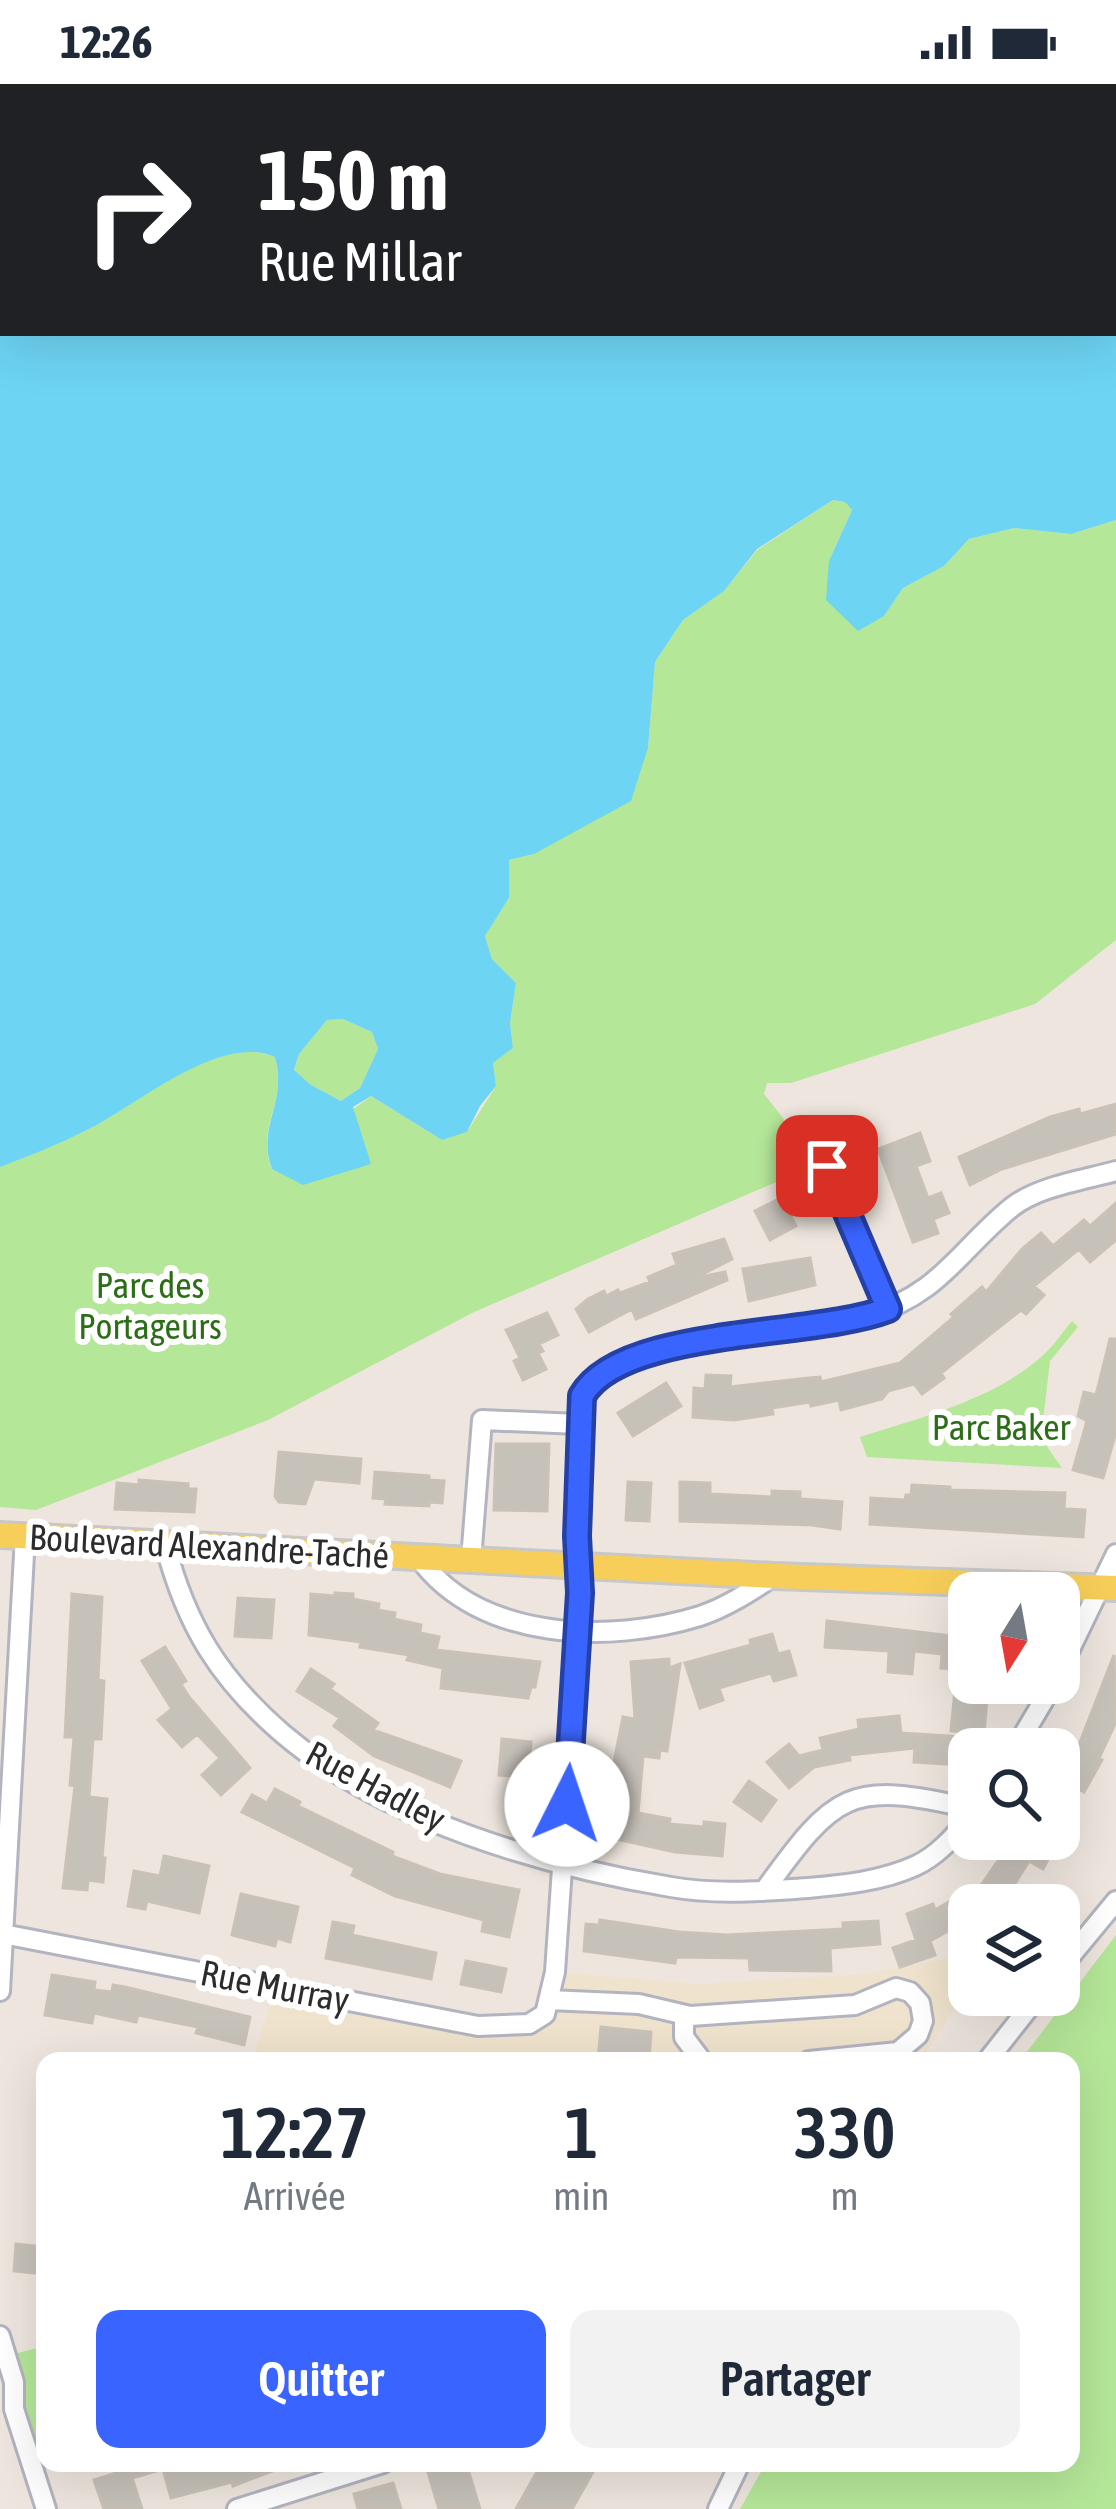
<!DOCTYPE html>
<html lang="fr">
<head>
<meta charset="utf-8">
<style>
	body { margin:0; font-family:"Asap Condensed",sans-serif; background:#f2f2f3; color:#1f2937; height:100vh; display:flex; flex-direction:column; font-size:45px; white-space:nowrap }
	* { box-sizing:border-box; margin:0 }
	p { font-size:39px; color:#747a83 }
	.icon { flex:none; width:66px; height:66px; fill:none; stroke:currentColor; stroke-width:2; stroke-linecap:round; stroke-linejoin:round }
	.map { position:relative; flex:1; overflow:hidden }
	.side { position:absolute; left:36px; top:1968px; width:1044px; height:420px; display:flex; flex-direction:column; background:#fff; border-radius:24px; box-shadow:0 12px 48px #0002 }
	.side>* { flex:none }
	.top-card { position:absolute; left:0px; top:0px; width:1116px; height:252px; box-shadow:0 12px 48px #0002; background:#202124; color:#fff; overflow:hidden }
	.needle { width:78px; rotate:191deg }
	.controls { position:absolute; left:948px; top:1488px; display:grid; gap:24px }
	.controls a { display:grid; place-items:center; width:132px; height:132px; border-radius:24px; background:#fff; box-shadow:0 12px 48px #0002; font-size:60px }
	.pin { position:absolute; display:grid; place-items:center; width:102px; height:102px; color:#fff; margin:-51px; border-radius:24px; box-shadow:0 6px 18px #0006 }
	.me { position:absolute; width:132px; margin:-66px; rotate:4deg; stroke-linejoin:round; filter:drop-shadow(0 0 9px #0008) }
	.turn { display:flex; align-items:center; gap:42px; height:252px; padding:0 60px; font-size:54px }
	.turn .icon { width:156px; height:156px; stroke-width:2.5 }
	.turn b { display:block; font-size:84px; line-height:102px }
	.eta { display:flex; justify-content:space-evenly; align-items:center; height:204px; text-align:center }
	.eta b { font-size:72px; font-weight:600; line-height:84px }
	.action { display:flex; gap:24px; margin-top:auto; padding:24px 60px }
	.action a { flex:1; height:138px; border-radius:24px; background:#3a64ff; color:#fff; font-size:48px; font-weight:600; line-height:138px; text-align:center }
	.action a+a { background:#f2f2f3; color:#1f2937 }
	.status { display:flex; justify-content:space-between; align-items:center; height:84px; padding:0 60px; background:#fff; direction:ltr }
	.status svg { height:33px; fill:currentColor }
	.map>svg:first-child { display:block }
	.education { fill:#f0e3cd }
	.green { fill:#b5e798 }
	.water { fill:#6dd4f4; fill-rule:evenodd }
	.building { fill:#c6c1b9; stroke:#cac2b7; stroke-width:3 }
	.lines { fill:none; stroke-linecap:round; stroke-linejoin:round }
	.minor-casing { stroke:#b2b5c0; stroke-width:24 }
	.major-casing { stroke:#c8c8c8; stroke-width:30 }
	.minor { stroke:#fff; stroke-width:18 }
	.major { stroke:#f7ce5a; stroke-width:24 }
	.route-casing { stroke:#2641a6; stroke-width:30 }
	.route { stroke:#3a64ff; stroke-width:21 }
	.labels { text-anchor:middle; stroke-width:12; stroke-linejoin:round; paint-order:stroke }
	.park-label { font-size:36px; fill:#2c6d17; stroke:#fff }
	.street-label { font-size:36px; fill:#2c2c2c; stroke:#fff }
</style>
</head>
<body>
<div class="status"><b>12:26</b><svg viewBox="0 0 49 12"><path d="M0 12V9h3v3zM5 12V6h3v6zM10 12V3h3v9zM15 12V0h3v12zM26 1h20v11H26zM47 4h2v5h-2z"/></svg></div>
<div class="map">
<svg width="1116" height="2425" viewBox="0 0 1116 2425">
	<rect width="100%" height="100%" fill="#eee6de"/>
	<path class="education" d="M969 1870V1901L921 1977H252L277 1902 478 1942 544 1930 555 1888 699 1900 866 1890Z"/>
	<path class="green" d="M833 416 845 418 852 426 829 477 884 532 903 504 944 482 969 455 1014 444 1071 450 1116 436V856L1035 920 791 999H767L764 1010 783 1034 809 1084 474 1228 268 1336 36 1426 0 1423V1083C29 1071 59 1060 87 1046 136 1022 219 948 275 973 288 1021 255 1040 272 1086L371 1012 442 1056 467 1048 496 1002 493 979 513 964 510 939 516 899 492 875 485 852 509 814V776L534 770 648 664 655 578 683 536 724 507 757 466Z
		M343 935 372 948 378 965 360 1004 341 1017 311 1001 294 987 299 970 327 936Z
		M1072 1237 1078 1243 1050 1277 1041 1354 1062 1384 867 1373 860 1353C922 1333 991 1317 1041 1273 1053 1263 1062 1249 1072 1237Z
		M1116 1851V2425H740L766 2379H1071V1977H1020Z
		M45 2262V2360L27 2367 6 2272Z"/>
	<path class="water" d="M0 0H1116V436L1071 450 1014 444 969 455 944 482 903 504 884 532 858 547 826 516 829 477 852 426 845 418 833 416 757 465 724 507 683 536 655 578 648 664 631 717 534 770 509 776V814L485 852 492 875 516 899 510 939 513 964 493 979 496 1002 480 1022 467 1048 442 1056 371 1012 353 1023 371 1080 303 1101 272 1085C256 1042 288 1019 275 973 220 948 135 1023 87 1046 59 1060 29 1072 0 1083ZM3 3H1113V249H3ZM343 935 372 948 378 965 360 1004 341 1017 311 1001 294 986 299 970 327 936Z"/>
	<path class="building" d="M1116 1020V1050L1002 1085 970 1101 959 1073 1050 1033 1079 1025 1080 1030Z
		M920 1049 930 1077 916 1082 928 1114 941 1109 949 1129 933 1135 938 1149 913 1158 878 1065Z
		M781 1114 796 1142 770 1156 755 1127Z
		M1116 1119V1156L1090 1178 1079 1165 1034 1202 1044 1211 1026 1230 1021 1226 941 1289 944 1294 922 1310 914 1300 888 1307 882 1315 841 1326 839 1316 811 1322 810 1318 772 1324 773 1330 734 1336 693 1333 694 1304 705 1305 706 1291 731 1292 730 1303 809 1294 820 1293 821 1298 900 1279 954 1233 951 1230 982 1203 986 1208 1022 1165 1041 1149 1053 1162 1084 1136 1090 1142Z
		M724 1155 732 1175 695 1194 725 1188 727 1196 636 1235 632 1225 589 1248 576 1225 588 1215 604 1207 606 1212 618 1206 620 1209 650 1198 648 1193 677 1181 673 1170Z
		M810 1174 815 1201 749 1217 743 1185Z
		M547 1229 558 1251 539 1260 543 1267 538 1269 546 1285 523 1296 514 1277 520 1274 506 1246Z
		M1110 1255H1116V1348L1103 1394 1073 1386 1087 1337 1078 1332 1084 1308 1096 1311Z
		M666 1299 681 1322 633 1352 618 1329Z
		M496 1360H549L547 1427 494 1426Z
		M279 1368 361 1375 359 1399 314 1395 305 1420 279 1418 275 1412Z
		M375 1388 429 1392V1396L444 1397 442 1419 429 1418V1422L385 1420 386 1415 373 1414Z
		M139 1396 188 1400V1405H196L194 1428 115 1425 117 1399 139 1401Z
		M628 1398 651 1399 649 1437 626 1436Z
		M680 1398 710 1399V1410L772 1413V1407L800 1408V1415L842 1418 840 1445 812 1441 680 1437Z
		M912 1401 950 1403V1406L1065 1409 1064 1425 1085 1426 1083 1453 870 1440 871 1414 905 1416 906 1411H911Z
		M335 1509 353 1510V1515L379 1520 378 1526 395 1529 394 1535 421 1541 420 1549 439 1553 436 1566 540 1578 535 1603H531L528 1614 441 1604 443 1584 407 1576 409 1571 360 1563 361 1558 309 1551 311 1510 335 1512Z
		M72 1510 102 1513 98 1596 104 1597 101 1655H93L89 1713 107 1715 102 1774H105L103 1798 88 1796 87 1806 63 1804 75 1702 70 1701 74 1653H65Z
		M238 1514 274 1516 271 1554 235 1552Z
		M827 1537 969 1554V1613L987 1614 984 1650 951 1647 957 1585 941 1584 942 1570 914 1567 912 1590 888 1588 889 1567 825 1563Z
		M772 1550 778 1570 789 1567 796 1591 774 1597 771 1589 719 1604 723 1616 700 1624 685 1579 751 1561 750 1556Z
		M165 1563 186 1597 181 1600 189 1613 250 1684 221 1711 202 1691 220 1674 197 1650 182 1663 158 1636 172 1625 142 1577Z
		M1114 1571 1116 1638 1099 1674 1102 1676 1084 1708 1078 1705 1059 1738V1682L1067 1667 1075 1671Z
		M669 1575V1584L680 1580 667 1667 660 1666 659 1674 643 1672 638 1729 670 1735 669 1740 704 1743V1738L725 1740 722 1772 675 1768 612 1754 621 1706 612 1705 615 1673 623 1633 635 1635 631 1578Z
		M311 1585 334 1600 330 1605 378 1639 373 1646 461 1677 450 1703 374 1672 334 1642 340 1634 297 1607Z
		M899 1632 901 1649 963 1653 961 1681 914 1678 915 1664 849 1671 850 1676 814 1683 789 1704 767 1678 789 1660 799 1672 823 1666 820 1654 859 1645 858 1636Z
		M502 1655 531 1658 528 1693 499 1691Z
		M749 1697 776 1716 761 1737 734 1718Z
		M275 1705 300 1718 298 1722 393 1768 392 1772 440 1790 519 1806 509 1853 482 1847 484 1836 395 1812 352 1791 355 1784 242 1728 252 1711 267 1719Z
		M1013 1755H1049L1043 1766 1051 1770 1043 1785 1029 1777 1014 1801 1029 1811 1023 1821H1016L982 1800Z
		M164 1772 209 1782 199 1829 147 1817 145 1825 128 1822 134 1787 160 1792Z
		M976 1802 987 1821H969V1835L930 1857 935 1871 900 1883 893 1864 916 1856 907 1830 933 1820 935 1826Z
		M241 1810 298 1823 290 1858 277 1854 275 1862 232 1851Z
		M600 1836 679 1848 727 1851 843 1845V1839L878 1837 880 1860 830 1864 831 1887 750 1886 749 1874 676 1873 675 1879 584 1867 586 1840 599 1841Z
		M333 1838 354 1842 352 1851 436 1869 431 1895 326 1874Z
		M466 1877 506 1885 501 1908 461 1900Z
		M52 1891 95 1898 94 1906 112 1908 113 1901 125 1903 250 1933 244 1961 196 1949 198 1943 138 1931 136 1938 94 1929 92 1939 45 1931Z
		M601 1943 651 1948 649 1977H598Z
		M16 2160 45 2163V2190L14 2187Z
		M124 2379H282L283 2383 233 2402 232 2398 171 2414 163 2385 132 2394 142 2425H104L94 2396 126 2386Z
		M446 2379H466L480 2425H439L427 2385Z
		M542 2379H598L572 2425H516Z
		M393 2399 401 2425H358L354 2410Z"/>
	<g class="lines">
		<defs>
			<path id="minor" d="M827 1082 888 1225
				M165 1460C186 1541 219 1595 283 1650 383 1735 543 1782 671 1803 716 1811 762 1807 808 1804 843 1801 882 1797 915 1782 937 1772 954 1753 969 1734
				M419 1474C479 1557 610 1560 700 1532 727 1523 751 1507 774 1492
				M471 1476 482 1336 579 1340
				M1059 1588 1116 1470
				M1015 1665 1054 1599
				M764 1807C835 1709 848 1696 969 1724
				M3 1850 478 1942 529 1940 545 1930 555 1888 578 1547 579 1340 586 1305C595 1296 605 1291 617 1285 697 1242 783 1258 867 1232 941 1210 958 1167 1012 1123 1039 1102 1084 1096 1116 1087
				M1059 1886 1116 1817
				M0 1907 25 1452
				M549 1916 639 1920 690 1932 855 1921 896 1904 910 1908 920 1919 923 1937 918 1951 898 1968 809 1977
				M684 1931V1953L702 1977
				M987 1977 1039 1911
				M0 2252 14 2298V2325L46 2425
				M237 2425 383 2379
				M718 2425 740 2379"/>
			<path id="major" d="M0 1451 774 1492 1116 1504"/>
		</defs>
		<use href="#minor" class="minor-casing"/>
		<use href="#major" class="major-casing"/>
		<use href="#minor" class="minor"/>
		<use href="#major" class="major"/>
	</g>
	<g class="lines">
		<defs>
			<path id="route" d="M567 1720 580 1509 577 1452 582 1312C621 1243 814 1254 888 1225L827 1082"/>
		</defs>
		<use href="#route" class="route-casing"/>
		<use href="#route" class="route"/>
	</g>
	<g class="labels">
		<g class="park-label">
			<text x="150" y="1214">Parc des<tspan x="150" dy="41">Portageurs</tspan></text>
			<text x="1001" y="1356">Parc Baker</text>
		</g>
		<g class="street-label">
			<text transform="translate(209 1462) rotate(3)" y="13">Boulevard Alexandre-Taché</text>
			<text transform="translate(376 1702) rotate(28)" y="13">Rue Hadley</text>
			<text transform="translate(275 1902) rotate(11)" y="13">Rue Murray</text>
		</g>
	</g>
</svg>
<div class="controls">
<a><svg class="needle" viewBox="-14 -14 28 28"><path d="M0-13l5 13h-10z" fill="#e53935"/><path d="M0 13l5-13h-10z" fill="#747a83"/></svg></a>
<a><svg class="icon" aria-label="search" viewBox="0 0 24 24"><circle cx="10" cy="10" r="6"/><path d="M15 15l6 6"/></svg></a>
<a><svg class="icon" aria-label="layers" viewBox="0 0 24 24"><path d="M12 4l9 5-9 5-9-5zM3 14l9 5 9-5"/></svg></a>
</div>
<div class="pin" style="left:827px;top:1082px;background:#d93025"><svg class="icon" aria-label="arrive" viewBox="0 0 24 24"><path d="M6 21V4h12l-3 4 3 4H6"/></svg></div>
<svg class="me" style="left:567px;top:1720px" viewBox="-20 -20 40 40"><circle r="19" fill="#fff"/><path d="M0-13L10 11 0 6-10 11z" fill="#3a64ff"/></svg>
<div class="top-card">
<div class="turn"><svg class="icon" aria-label="right" viewBox="0 0 24 24"><path d="M7 20v-9h11M14 6l5 5-5 5"/></svg><div><b>150 m</b>Rue Millar</div></div>
</div>
<section class="side">
<div class="eta">
<div><b>12:27</b><p>Arrivée</p></div>
<div><b>1</b><p>min</p></div>
<div><b>330</b><p>m</p></div>
</div>
<div class="action"><a>Quitter</a><a>Partager</a></div>
</section>
</div>
</body>
</html>
